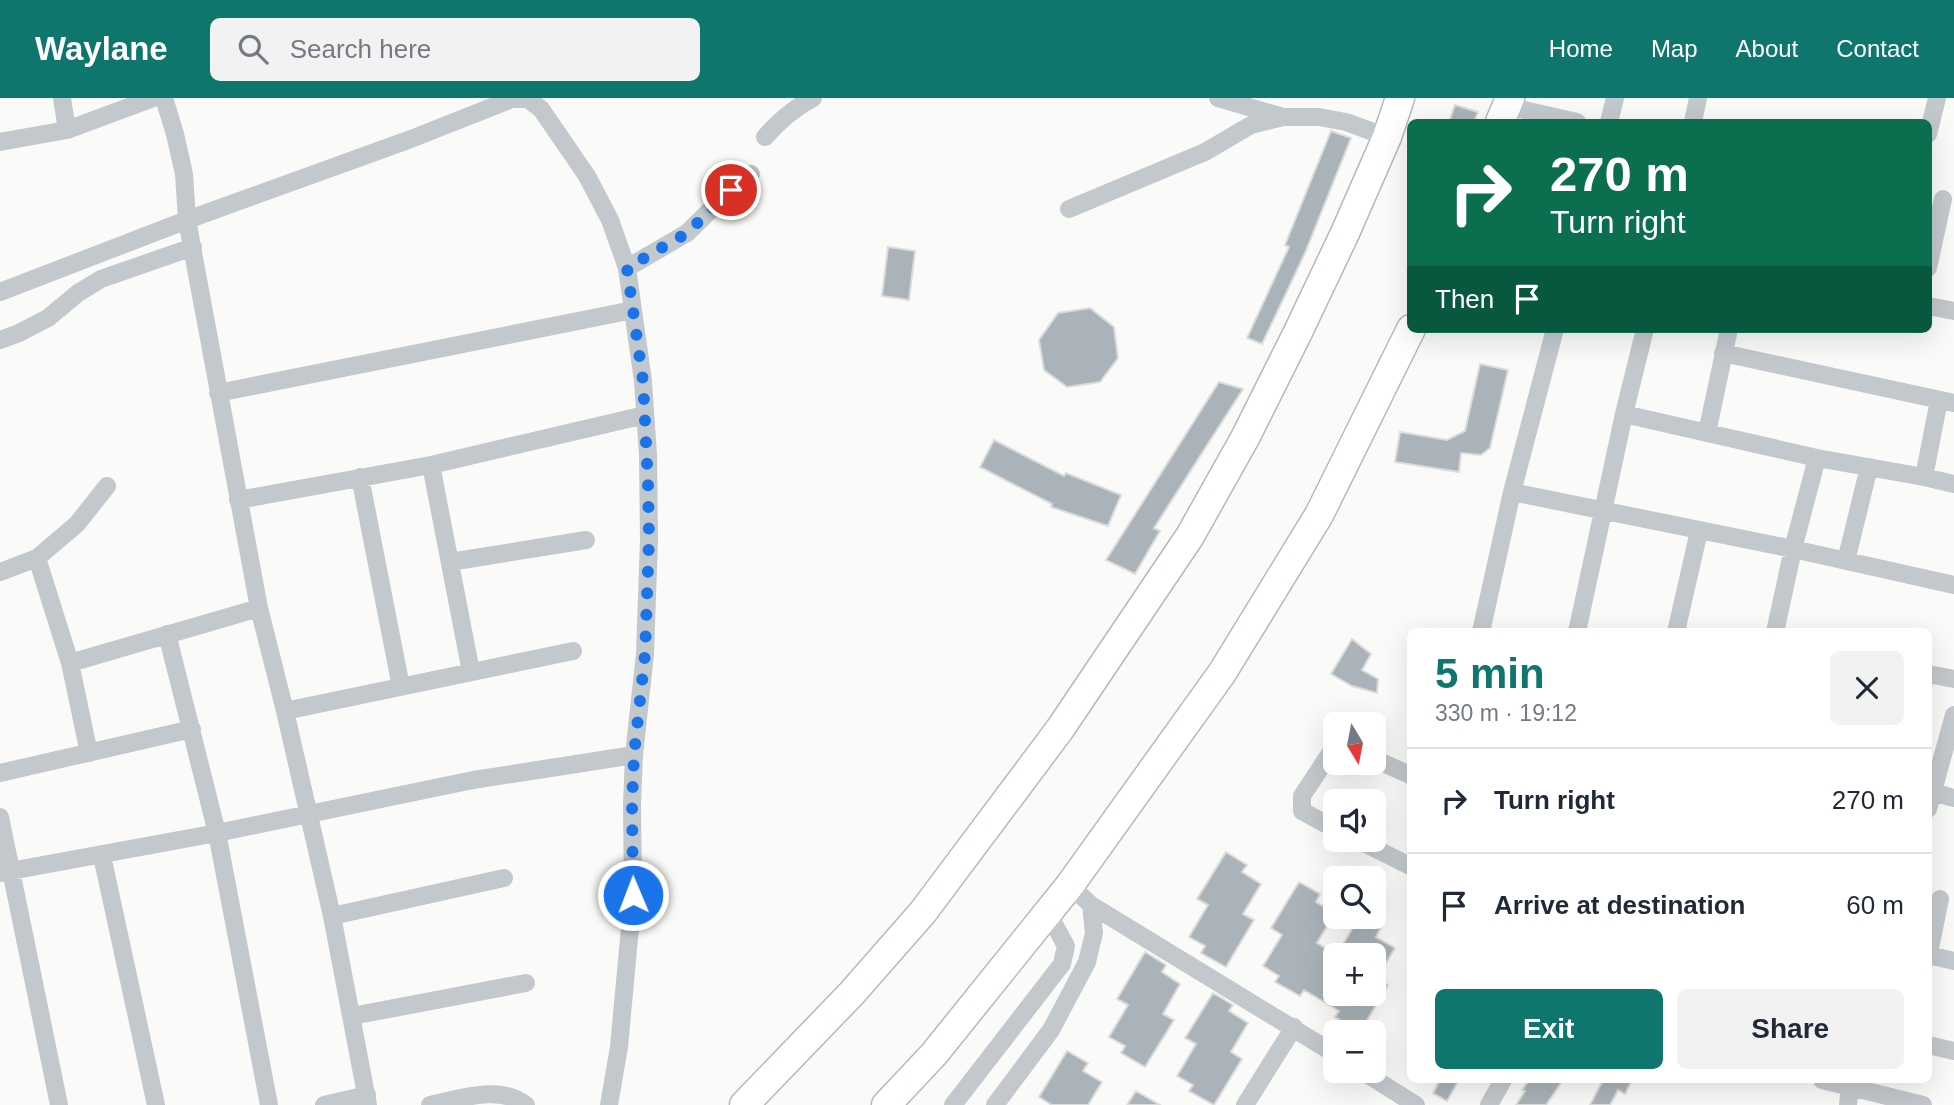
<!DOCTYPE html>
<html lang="en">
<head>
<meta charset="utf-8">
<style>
	body { margin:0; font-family:Helvetica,sans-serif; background:#f2f2f3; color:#1f2937; height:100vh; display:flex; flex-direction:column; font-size:26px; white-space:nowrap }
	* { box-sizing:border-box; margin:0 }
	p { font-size:23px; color:#747a83 }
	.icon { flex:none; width:38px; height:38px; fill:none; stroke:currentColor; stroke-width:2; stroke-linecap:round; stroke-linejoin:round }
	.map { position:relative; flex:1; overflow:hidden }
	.details { position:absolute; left:1407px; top:530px; width:525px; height:455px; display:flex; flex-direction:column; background:#fff; border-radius:10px; box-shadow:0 7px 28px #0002 }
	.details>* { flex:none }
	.guide { position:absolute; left:1407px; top:21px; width:525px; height:214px; border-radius:10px; box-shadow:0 7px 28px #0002; background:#0b6e4f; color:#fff; overflow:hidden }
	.needle { width:46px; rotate:170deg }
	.controls { position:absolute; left:1323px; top:614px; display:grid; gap:14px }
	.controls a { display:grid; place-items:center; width:63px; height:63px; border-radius:10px; background:#fff; box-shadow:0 7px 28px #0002; font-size:35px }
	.pin { position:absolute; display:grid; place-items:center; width:60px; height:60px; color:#fff; margin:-30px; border:4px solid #fff; border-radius:50%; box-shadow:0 2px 7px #0007 }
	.me { position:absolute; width:77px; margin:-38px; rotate:359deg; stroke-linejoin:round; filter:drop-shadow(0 0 5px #0008) }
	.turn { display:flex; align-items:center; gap:24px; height:147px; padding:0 28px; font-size:32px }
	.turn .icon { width:91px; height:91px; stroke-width:2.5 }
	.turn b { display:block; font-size:49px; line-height:60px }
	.then { display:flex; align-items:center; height:66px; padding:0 28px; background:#0003; gap:14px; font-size:26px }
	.round { display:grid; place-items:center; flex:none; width:74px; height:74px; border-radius:10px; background:#f2f2f3 }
	.headline { display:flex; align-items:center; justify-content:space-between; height:119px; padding:0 28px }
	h1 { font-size:42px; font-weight:600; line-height:52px; color:#0f766e }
	.action { display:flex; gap:14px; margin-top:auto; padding:14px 28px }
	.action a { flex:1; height:80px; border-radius:10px; background:#0f766e; color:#fff; font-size:28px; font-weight:600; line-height:80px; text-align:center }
	.action a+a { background:#f2f2f3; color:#1f2937 }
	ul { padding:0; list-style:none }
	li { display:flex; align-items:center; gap:21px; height:105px; padding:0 28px; border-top:2px solid #e0e1e3 }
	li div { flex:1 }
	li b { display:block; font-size:26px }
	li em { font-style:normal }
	header { display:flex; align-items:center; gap:42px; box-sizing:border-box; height:98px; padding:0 35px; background:#0f766e; color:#fff }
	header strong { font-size:33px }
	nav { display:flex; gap:38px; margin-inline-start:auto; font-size:24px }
	.search { width:490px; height:63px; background:#f2f2f3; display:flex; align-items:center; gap:18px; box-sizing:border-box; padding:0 24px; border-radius:10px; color:#747a83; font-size:26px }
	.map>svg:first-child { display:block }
	.building { fill:#aab3b9; stroke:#dcdcda; stroke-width:2 }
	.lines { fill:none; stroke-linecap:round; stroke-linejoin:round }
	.trunk-casing { stroke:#b4b9bd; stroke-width:31 }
	.minor { stroke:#c3c8cc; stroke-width:18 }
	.trunk { stroke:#fff; stroke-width:28 }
	.route { stroke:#1a73e8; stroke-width:12; stroke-dasharray:0 21.6 }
</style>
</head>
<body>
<header>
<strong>Waylane</strong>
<div class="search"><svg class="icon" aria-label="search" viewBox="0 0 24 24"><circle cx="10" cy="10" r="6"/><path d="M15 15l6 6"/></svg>Search here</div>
<nav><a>Home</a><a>Map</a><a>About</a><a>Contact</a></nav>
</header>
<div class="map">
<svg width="1954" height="1007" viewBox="0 0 1954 1007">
	<rect width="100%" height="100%" fill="#fafaf8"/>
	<path class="building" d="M1455 7 1478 14 1474 24H1449Z
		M1331 33 1351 40 1305 155 1262 246 1247 240 1289 149 1285 147Z
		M888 149 915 153 909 202 882 198Z
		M1090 210 1114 229 1118 260 1100 284 1067 289 1044 272 1039 242 1058 215Z
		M1480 266 1508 272 1490 350 1481 357 1461 355 1459 374 1395 364 1400 334 1447 342 1465 333Z
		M1219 284 1243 291 1154 430 1160 433 1135 476 1106 462Z
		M994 342 1064 378 1066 375 1121 397 1108 428 1051 409 1052 406 980 369Z
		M1352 541 1371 556 1362 572 1378 581 1377 595 1352 588 1331 576Z
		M1226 754 1247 767 1242 774 1261 786 1243 816 1254 822 1226 869 1201 855 1205 848 1189 839 1208 807 1197 801Z
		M1299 784 1320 796 1316 804 1335 815 1317 845 1335 856V896H1374V858H1336L1359 819 1380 831 1376 839 1395 850 1377 880 1388 887 1360 934 1335 919 1339 913 1304 892 1300 898 1275 884 1279 878 1263 868 1282 837 1271 830Z
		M1145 854 1166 867 1162 874 1180 886 1163 916 1174 922 1145 969 1121 955 1125 948 1109 939 1128 907 1117 901Z
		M1213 895 1233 907 1229 913 1248 925 1231 954 1242 961 1214 1007 1189 993 1193 987 1177 978 1196 946 1185 940Z
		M1067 953 1088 965 1083 973 1102 984 1088 1007H1052L1039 999Z
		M1440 982H1459L1447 1003 1433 995Z
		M1529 982H1563L1546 1007H1516L1525 993 1522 992Z
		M1598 982H1632L1625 996 1618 992 1610 1007H1590L1602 984Z
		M1136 993 1160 1007H1127Z"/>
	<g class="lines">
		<defs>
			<path id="trunk" d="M1500 24 1510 0
				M744 1007 852 895 923 814 1060 631 1190 438 1245 340 1298 234 1345 135 1387 39 1400 0
				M886 1007 934 956 1070 787 1222 575 1319 417 1411 231"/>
		</defs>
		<use href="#trunk" class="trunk-casing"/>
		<path class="minor" d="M62 0 67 32
			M164 0 175 36 184 76 187 122 259 510 285 613 332 818 368 1007
			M1218 0 1283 19
			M1507 8 1577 24
			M1609 24 1615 0
			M1693 24 1698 0
			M1928 36 1937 0
			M765 39C779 23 794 10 813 0
			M0 44 67 32 153 0
			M1069 111 1205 54 1251 27 1283 19H1319L1346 24 1387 39
			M627 170 687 135 731 92 751 76
			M1928 170 1943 101
			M0 194 187 122 411 41 512 1H528L541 11 587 78 610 122 627 170 643 283 648 357 649 441 645 556 634 657 632 706 633 797 619 949 609 1007
			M1928 208 1954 213
			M0 242 19 235 48 220 78 195 101 181 193 149
			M1723 255 1954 305
			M218 295 633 212
			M1624 316 1817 360 1924 379 1954 386
			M1707 335 1729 231
			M431 367 471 574
			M360 379 401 589
			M1924 379 1939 302
			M1512 394 1793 451 1954 487
			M238 402 431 367 645 317
			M37 460 70 565 89 655
			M1846 463 1869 369
			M450 464 586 442
			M0 474 37 460 77 426 107 388
			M1481 534 1512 394 1555 231
			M1577 534 1624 316 1645 231
			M1676 534 1699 433
			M1775 534 1793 451 1817 360
			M167 536 217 735 269 1007
			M70 565 259 510
			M1928 576 1954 581
			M285 613 573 553
			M1335 652 1331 654 1302 698V713L1335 731
			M1374 661 1410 677
			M0 675 192 631
			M1932 694 1954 700
			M1928 711 1954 617
			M0 719 59 1007
			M1358 742 1410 768
			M102 758 156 1007
			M0 775 217 735 473 682 634 657
			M1070 787 1091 807 1335 956
			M332 818 504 780
			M1929 857 1954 863
			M1928 860 1940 801
			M352 918 526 885
			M1928 947 1954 953
			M1362 973 1416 1007
			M1822 982 1923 1007
			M324 1007 367 997
			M430 1007C460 1001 499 986 526 1007
			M953 1007 1062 866 1066 848 1048 815
			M995 1007 1051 932 1087 864 1094 835 1091 807
			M1245 1007 1294 929
			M1489 1007 1503 982
			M1848 1007 1850 988"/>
		<use href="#trunk" class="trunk"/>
	</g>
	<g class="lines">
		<path class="route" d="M633 797 632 706 634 657 645 556 649 441 648 385 643 283 627 170 687 135 731 92"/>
	</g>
</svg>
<div class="controls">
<a><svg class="needle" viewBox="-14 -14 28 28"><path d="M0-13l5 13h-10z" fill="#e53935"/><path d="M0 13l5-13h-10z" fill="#747a83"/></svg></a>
<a><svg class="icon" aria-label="sound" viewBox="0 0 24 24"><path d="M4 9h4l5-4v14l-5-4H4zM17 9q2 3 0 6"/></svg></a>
<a><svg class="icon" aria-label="search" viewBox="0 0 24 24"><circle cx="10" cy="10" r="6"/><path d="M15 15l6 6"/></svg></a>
<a>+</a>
<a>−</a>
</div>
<div class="pin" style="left:731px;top:92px;background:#d93025"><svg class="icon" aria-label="arrive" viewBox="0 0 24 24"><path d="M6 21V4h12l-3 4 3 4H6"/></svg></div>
<svg class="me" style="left:633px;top:797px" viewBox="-20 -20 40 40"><circle r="17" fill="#1a73e8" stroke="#fff" stroke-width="3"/><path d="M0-11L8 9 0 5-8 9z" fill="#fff"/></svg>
<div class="guide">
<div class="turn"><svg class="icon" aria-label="right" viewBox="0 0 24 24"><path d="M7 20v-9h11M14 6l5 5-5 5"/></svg><div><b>270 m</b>Turn right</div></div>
<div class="then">Then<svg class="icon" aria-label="arrive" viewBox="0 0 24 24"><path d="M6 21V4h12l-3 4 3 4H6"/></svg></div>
</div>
<section class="details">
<div class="headline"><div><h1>5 min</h1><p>330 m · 19:12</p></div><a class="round"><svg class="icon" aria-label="close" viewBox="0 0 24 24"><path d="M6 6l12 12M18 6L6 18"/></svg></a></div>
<ul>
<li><svg class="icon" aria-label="right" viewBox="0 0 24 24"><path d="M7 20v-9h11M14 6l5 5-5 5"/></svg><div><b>Turn right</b></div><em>270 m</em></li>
<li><svg class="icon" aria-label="arrive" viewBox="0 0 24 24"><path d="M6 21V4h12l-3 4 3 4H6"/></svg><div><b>Arrive at destination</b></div><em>60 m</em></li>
</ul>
<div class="action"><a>Exit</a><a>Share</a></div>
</section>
</div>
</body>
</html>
